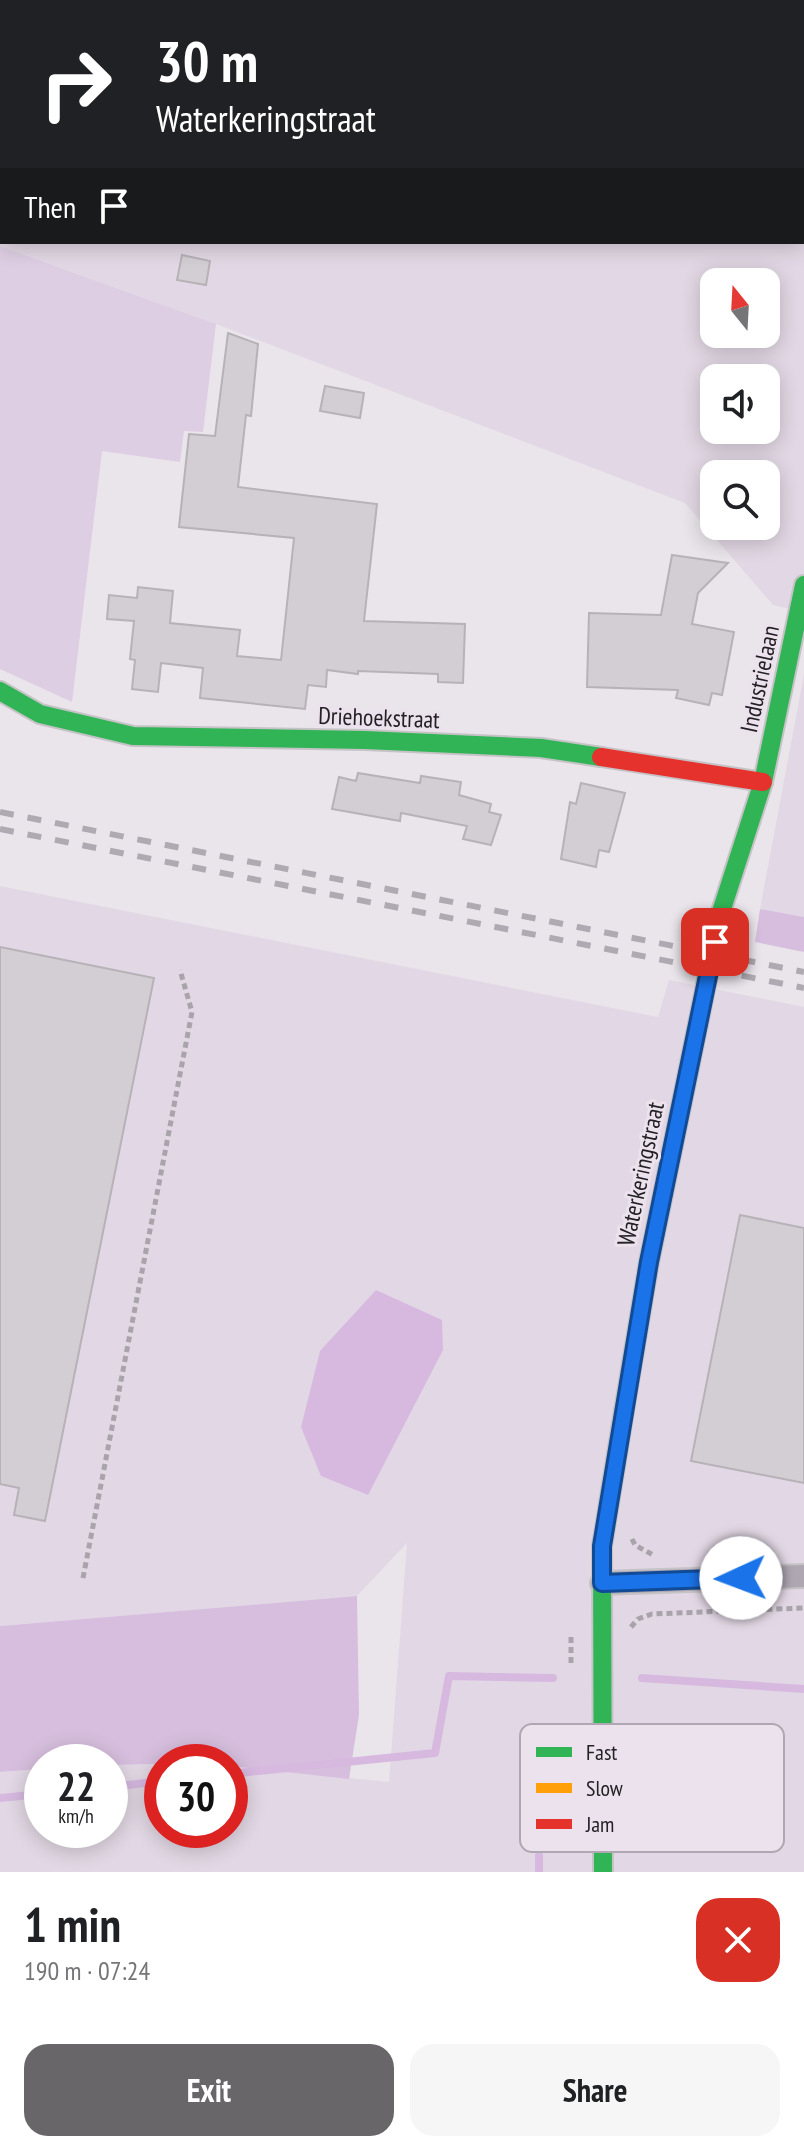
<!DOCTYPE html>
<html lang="en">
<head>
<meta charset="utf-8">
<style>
	body { margin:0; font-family:"PT Sans Narrow",sans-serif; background:#f6f6f6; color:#202124; height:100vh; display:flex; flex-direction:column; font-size:30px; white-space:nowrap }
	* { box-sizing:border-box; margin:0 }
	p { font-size:26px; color:#757577 }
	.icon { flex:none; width:44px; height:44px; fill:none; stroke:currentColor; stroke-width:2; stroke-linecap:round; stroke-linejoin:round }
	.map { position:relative; height:1872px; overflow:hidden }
	.side { display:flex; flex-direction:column; background:#fff; flex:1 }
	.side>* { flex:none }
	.top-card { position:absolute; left:0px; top:0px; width:804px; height:244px; box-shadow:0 4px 20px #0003; background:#202124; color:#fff; overflow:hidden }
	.needle { width:52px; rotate:342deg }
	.tools { position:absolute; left:700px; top:268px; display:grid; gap:16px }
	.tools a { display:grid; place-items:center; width:80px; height:80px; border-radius:16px; background:#fff; box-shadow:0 4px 20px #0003; font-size:40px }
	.speed { position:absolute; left:24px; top:1744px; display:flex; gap:16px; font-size:40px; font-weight:700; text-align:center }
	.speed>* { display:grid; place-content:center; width:104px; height:104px; border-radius:50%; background:#fff; box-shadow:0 4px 20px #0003; line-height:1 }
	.speed small { font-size:20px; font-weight:400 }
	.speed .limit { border:12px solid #d22; background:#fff; color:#111 }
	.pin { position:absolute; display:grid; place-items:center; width:68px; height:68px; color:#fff; margin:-34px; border-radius:16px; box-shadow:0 4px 12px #0006 }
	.me { position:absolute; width:88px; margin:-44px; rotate:268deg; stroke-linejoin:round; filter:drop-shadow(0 0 6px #0008) }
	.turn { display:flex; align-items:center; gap:28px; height:168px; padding:0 24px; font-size:36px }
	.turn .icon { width:104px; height:104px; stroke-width:2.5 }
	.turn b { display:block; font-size:56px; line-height:68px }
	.then { display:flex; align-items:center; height:76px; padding:0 24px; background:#0003; gap:16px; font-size:30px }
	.round { display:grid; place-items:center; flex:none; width:84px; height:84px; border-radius:24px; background:#f6f6f6 }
	.overview { display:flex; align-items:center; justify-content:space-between; height:136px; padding:0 24px }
	h1 { font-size:48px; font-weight:700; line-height:60px }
	.cta { display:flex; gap:16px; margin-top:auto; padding:16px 24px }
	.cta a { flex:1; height:92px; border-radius:24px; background:#69666a; color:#fff; font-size:32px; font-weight:700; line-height:92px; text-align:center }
	.cta a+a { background:#f6f6f6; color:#202124 }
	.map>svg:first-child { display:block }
	.built { fill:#e2d8e5; fill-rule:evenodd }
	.green { fill:#decee3 }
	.forest { fill:#d7bede }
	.water { fill:#d7b9e0 }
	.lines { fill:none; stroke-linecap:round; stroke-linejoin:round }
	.stream { stroke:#d7b9e0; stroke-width:8 }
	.building { fill:#d2ced3; stroke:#b6b2b7; stroke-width:2 }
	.street-casing { stroke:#c6c3c7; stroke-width:26 }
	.fast-casing { stroke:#c6c3c7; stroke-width:22 }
	.slow-casing { stroke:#c6c3c7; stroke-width:22 }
	.jam-casing { stroke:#c6c3c7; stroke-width:22 }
	.path { stroke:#a9a3ab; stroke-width:5; stroke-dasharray:6 4; stroke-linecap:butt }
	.street { stroke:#afa7b2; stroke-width:22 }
	.fast { stroke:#30b455; stroke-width:18 }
	.slow { stroke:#ff9f0a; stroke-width:18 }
	.jam { stroke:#e5322d; stroke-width:18 }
	.rail { stroke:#afaab2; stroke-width:6; stroke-dasharray:14 14; stroke-linecap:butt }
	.route-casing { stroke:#114b97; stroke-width:20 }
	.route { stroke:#1a73e8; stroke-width:14 }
	.labels { text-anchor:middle; stroke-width:6; stroke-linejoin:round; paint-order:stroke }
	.street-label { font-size:24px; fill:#242125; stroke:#ebe2ee }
	.key { fill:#ebe2ee; stroke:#afa8b2; stroke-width:2 }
	.key-label { font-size:22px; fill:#242125 }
</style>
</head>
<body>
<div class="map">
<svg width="804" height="1872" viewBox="0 0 804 1872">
	<rect width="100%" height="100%" fill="#eae5eb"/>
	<path class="built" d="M0 0H804V612L773 605 685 503 216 324 0 246ZM2 2H802V242H2ZM714 282H766V334H714ZM714 378H766V430H714ZM714 474H766V526H714Z
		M804 674V917L760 909Z
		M0 886 658 1017 669 980 804 1007V1872H0V1772L42 1769V1830H110V1765L162 1762V1830H230V1766L389 1782 407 1543 357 1596 0 1626Z"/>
	<path class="green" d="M0 246 216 324 203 432 184 431 180 462 102 451 72 702 0 669Z"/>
	<path class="forest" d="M760 909 804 917V952L755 942Z
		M357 1596 359 1715 349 1779 230 1766V1762L110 1765V1762H42V1769L0 1772V1626Z"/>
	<path class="water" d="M376 1290 442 1320 443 1350 368 1495 321 1476 301 1427 320 1351Z"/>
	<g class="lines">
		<path class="stream" d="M642 1678 804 1689
			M230 1774 435 1753 449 1676 553 1678
			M110 1787 162 1781
			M0 1798 42 1794
			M539 1856V1872"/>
	</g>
	<path class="building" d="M182 255 210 261 206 285 177 280Z
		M228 333 258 344 251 416 246 415 238 487 377 504 364 621 465 624 463 683 438 682V674L358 671V674L327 670 326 687 308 685 305 709 200 698 203 668 161 663 158 692 132 689 135 660 130 659 134 621 107 619 109 595 137 598 138 587 173 591 170 623 240 630 237 656 281 660 294 538 179 527 189 434 215 436Z
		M325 386 364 393 360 418 320 411Z
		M672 555 728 563 698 593 692 624 734 632 722 695 712 693 709 705 676 698 678 690 587 687 589 613 661 615Z
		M358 773 420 783 421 776 461 782 459 795 491 804 489 812 501 815 491 845 463 839 467 826 401 813 400 821 332 809 339 777 356 781Z
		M581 783 625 793 609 852 599 850 596 867 561 859 570 802 576 804Z
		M0 947 154 978 45 1521 14 1515 19 1488 0 1484Z
		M740 1215 804 1228V1483L691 1461Z"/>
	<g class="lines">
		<defs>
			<path id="street" d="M602 1583 804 1576"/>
			<path id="fast" d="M0 691 40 714 133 736 365 740 541 748 601 757
				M698 1024 720 915 763 782 804 585
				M603 1872 602 1546 624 1411"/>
			<path id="slow" d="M624 1411 649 1262 698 1024"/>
			<path id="jam" d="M601 757 763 782"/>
		</defs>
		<use href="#street" class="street-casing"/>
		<use href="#fast" class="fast-casing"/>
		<use href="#slow" class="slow-casing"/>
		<use href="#jam" class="jam-casing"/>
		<path class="path" d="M632 1539 635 1545 655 1556
			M83 1578 192 1012 180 970
			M631 1627 638 1619 652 1614 804 1608
			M571 1663V1637"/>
		<use href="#street" class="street"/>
		<use href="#fast" class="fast"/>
		<use href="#slow" class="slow"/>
		<use href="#jam" class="jam"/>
		<path class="rail" d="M0 812 804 972
			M0 829 804 988"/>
	</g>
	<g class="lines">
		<defs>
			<path id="route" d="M715 942 649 1262 602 1546V1583L741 1578"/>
		</defs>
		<use href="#route" class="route-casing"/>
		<use href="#route" class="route"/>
	</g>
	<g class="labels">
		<g class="street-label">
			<text transform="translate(760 679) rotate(-78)" y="8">Industrielaan</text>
			<text transform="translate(379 718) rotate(2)" y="8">Driehoekstraat</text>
			<text transform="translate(641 1174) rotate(-78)" y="8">Waterkeringstraat</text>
		</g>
	</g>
	<rect x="520" y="1724" width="264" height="128" rx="12" class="key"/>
	<rect x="536" y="1747" width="36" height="10" fill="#30b455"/>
	<rect x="536" y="1783" width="36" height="10" fill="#ff9f0a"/>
	<rect x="536" y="1819" width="36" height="10" fill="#e5322d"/>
	<g class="key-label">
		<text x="586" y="1760">Fast</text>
		<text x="586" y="1796">Slow</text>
		<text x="586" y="1832">Jam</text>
	</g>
</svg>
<div class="tools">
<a><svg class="needle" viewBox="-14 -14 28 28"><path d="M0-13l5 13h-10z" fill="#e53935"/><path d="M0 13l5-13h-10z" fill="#757577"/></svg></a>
<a><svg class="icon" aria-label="sound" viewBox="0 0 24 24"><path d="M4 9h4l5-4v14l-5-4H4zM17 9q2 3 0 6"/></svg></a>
<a><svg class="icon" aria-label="search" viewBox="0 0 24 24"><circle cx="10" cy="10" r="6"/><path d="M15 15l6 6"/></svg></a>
</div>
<div class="speed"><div>22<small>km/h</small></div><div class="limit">30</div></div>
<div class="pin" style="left:715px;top:942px;background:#d93025"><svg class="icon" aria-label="arrive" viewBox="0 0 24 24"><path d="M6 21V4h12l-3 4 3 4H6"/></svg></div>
<svg class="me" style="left:741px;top:1578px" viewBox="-20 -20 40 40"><circle r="19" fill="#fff"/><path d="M0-13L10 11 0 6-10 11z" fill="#1a73e8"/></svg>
<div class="top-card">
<div class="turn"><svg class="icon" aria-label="right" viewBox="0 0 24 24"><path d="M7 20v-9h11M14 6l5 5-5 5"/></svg><div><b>30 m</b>Waterkeringstraat</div></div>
<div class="then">Then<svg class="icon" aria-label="arrive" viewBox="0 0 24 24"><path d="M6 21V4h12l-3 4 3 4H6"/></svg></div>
</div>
</div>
<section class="side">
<div class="overview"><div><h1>1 min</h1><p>190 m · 07:24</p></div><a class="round" style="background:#d93025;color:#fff"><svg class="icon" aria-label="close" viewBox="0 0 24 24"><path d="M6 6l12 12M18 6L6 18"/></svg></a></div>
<div class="cta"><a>Exit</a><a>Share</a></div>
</section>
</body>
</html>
